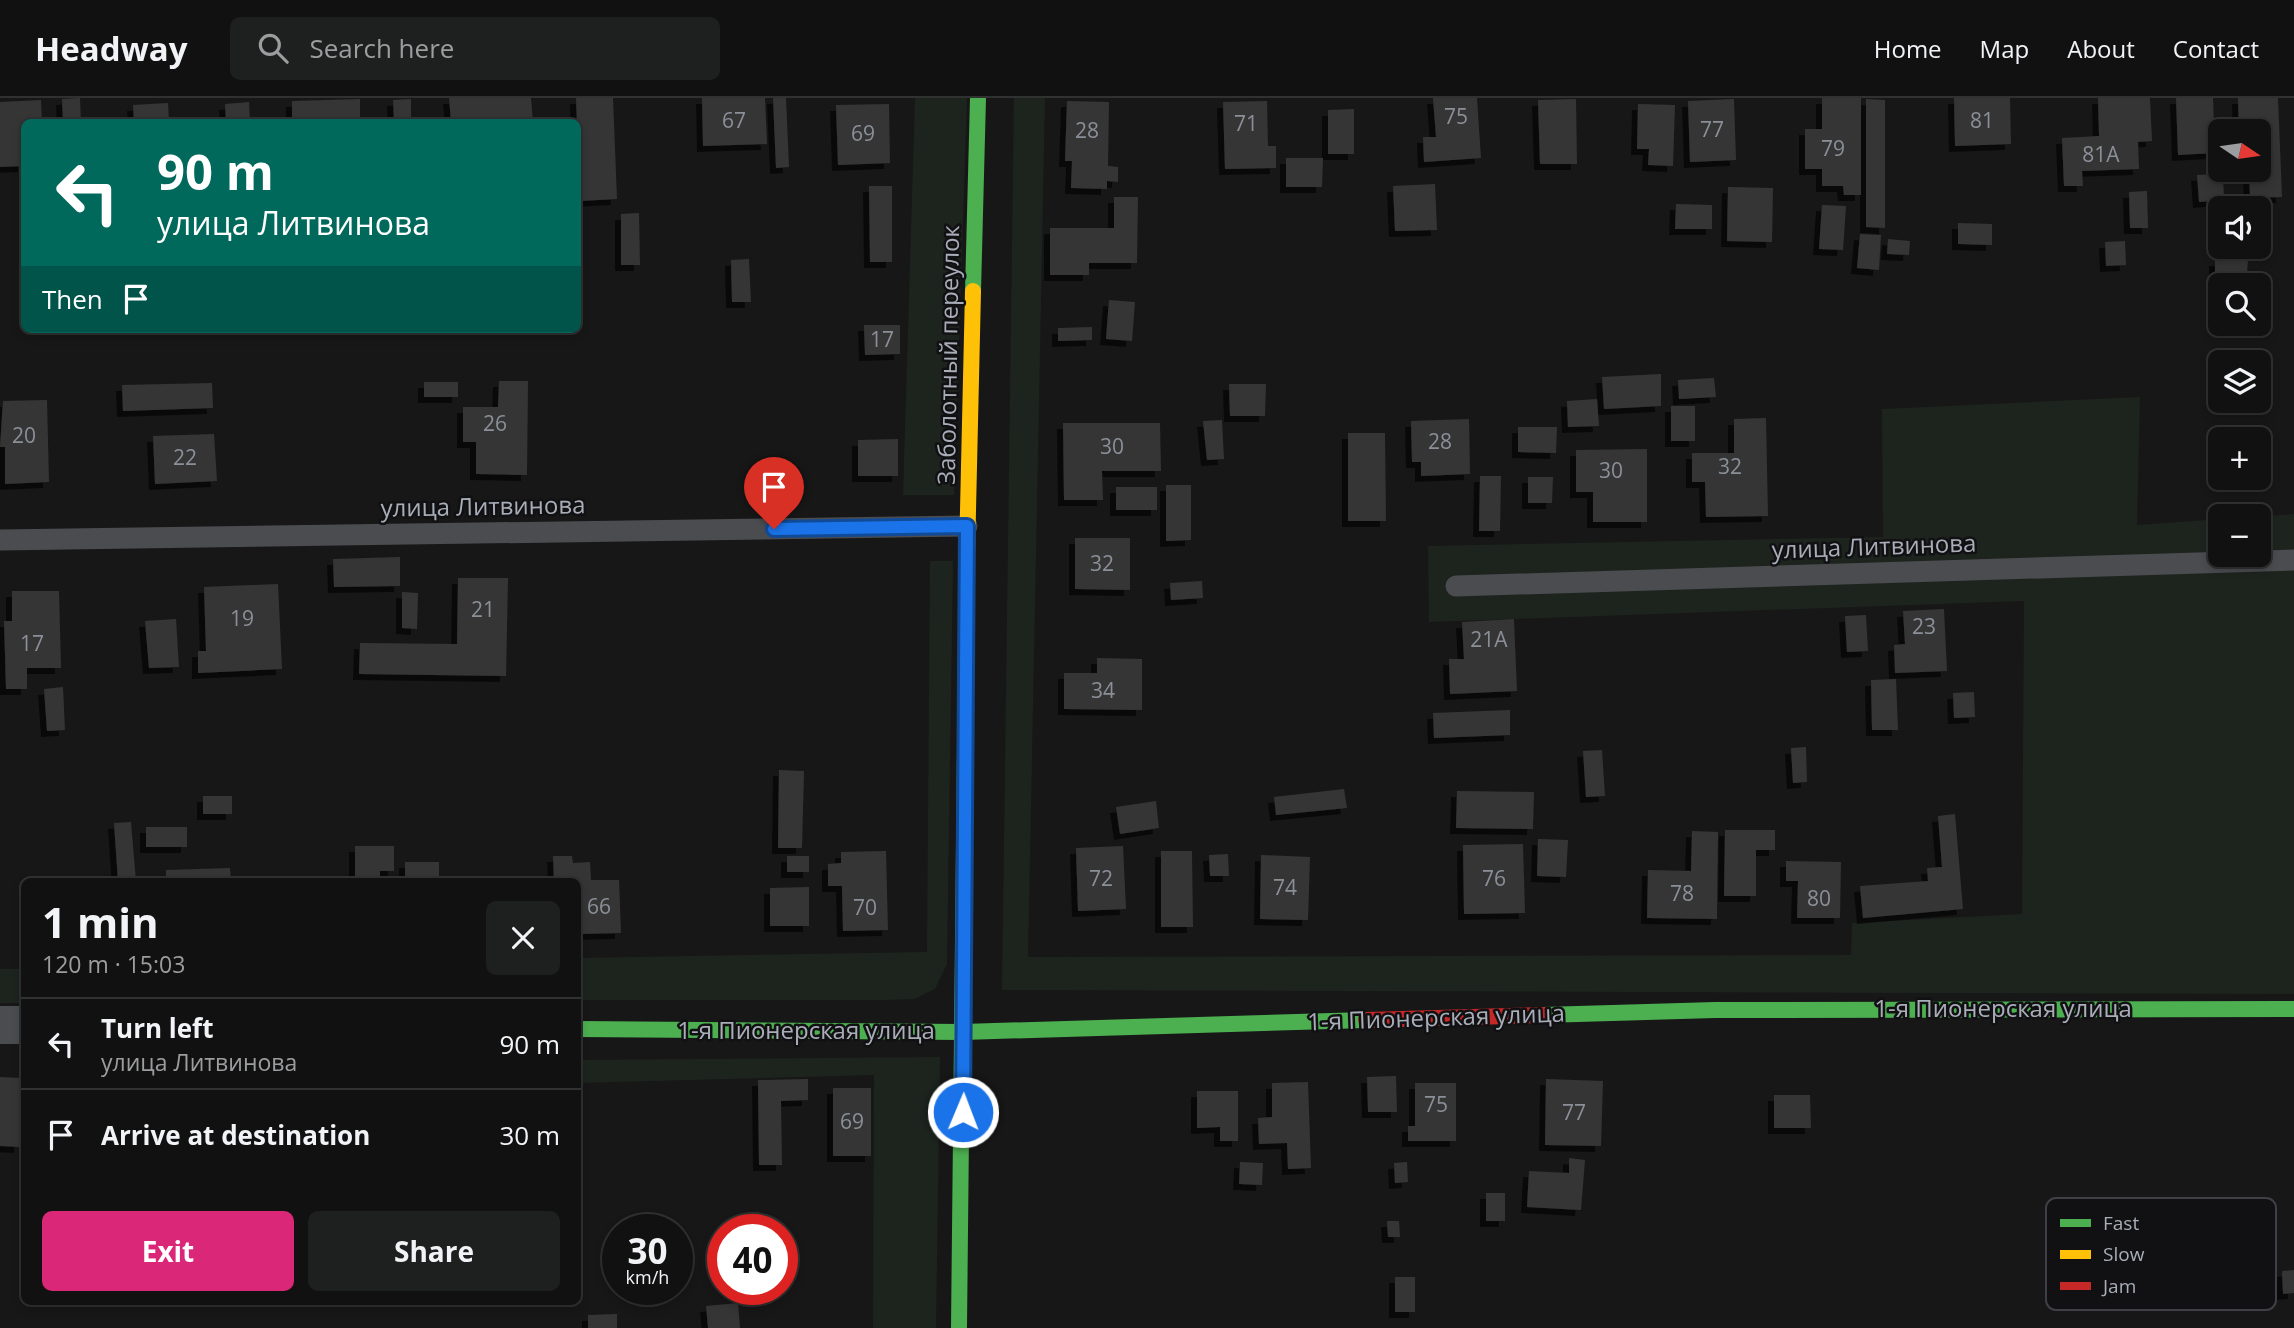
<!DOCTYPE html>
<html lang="en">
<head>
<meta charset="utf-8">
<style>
	body { margin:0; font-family:"Open Sans",sans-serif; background:#1e1f1f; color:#f1f3f6; height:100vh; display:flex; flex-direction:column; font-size:26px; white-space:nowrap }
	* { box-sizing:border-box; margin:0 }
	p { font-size:23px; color:#9c9d9f }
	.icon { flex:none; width:38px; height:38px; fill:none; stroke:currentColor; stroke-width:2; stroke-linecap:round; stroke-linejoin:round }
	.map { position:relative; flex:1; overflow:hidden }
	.side { position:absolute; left:21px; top:780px; width:560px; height:427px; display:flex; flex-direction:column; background:#111; border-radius:10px; box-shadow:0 4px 10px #0003,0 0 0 2px #303131 }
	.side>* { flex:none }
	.guide { position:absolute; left:21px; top:21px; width:560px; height:214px; border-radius:10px; box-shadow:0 4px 10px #0003,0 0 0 2px #303131; background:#00695c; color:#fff; overflow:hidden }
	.needle { width:46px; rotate:103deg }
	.tools { position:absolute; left:2208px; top:21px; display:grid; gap:14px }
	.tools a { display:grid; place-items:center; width:63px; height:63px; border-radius:10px; background:#111; box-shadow:0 4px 10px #0003,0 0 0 2px #303131; font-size:35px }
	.speed { position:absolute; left:602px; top:1116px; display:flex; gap:14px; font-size:35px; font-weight:700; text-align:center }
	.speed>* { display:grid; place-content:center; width:91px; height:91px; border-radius:50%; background:#111; box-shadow:0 4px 10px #0003,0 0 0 2px #303131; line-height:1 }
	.speed small { font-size:18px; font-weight:400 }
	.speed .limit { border:10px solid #d22; background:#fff; color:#111 }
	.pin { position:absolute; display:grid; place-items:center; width:60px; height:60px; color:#fff; margin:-72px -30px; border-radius:50% 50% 50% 0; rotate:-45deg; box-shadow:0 0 7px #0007 }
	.pin .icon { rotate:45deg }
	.me { position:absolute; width:77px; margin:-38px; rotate:1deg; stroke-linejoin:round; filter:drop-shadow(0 0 5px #0008) }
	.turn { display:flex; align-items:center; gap:24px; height:147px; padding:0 21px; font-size:32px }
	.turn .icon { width:91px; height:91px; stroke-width:2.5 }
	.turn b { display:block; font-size:49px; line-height:60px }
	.then { display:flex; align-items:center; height:66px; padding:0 21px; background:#0003; gap:14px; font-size:26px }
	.round { display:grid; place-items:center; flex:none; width:74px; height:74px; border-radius:10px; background:#1e1f1f }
	.headline { display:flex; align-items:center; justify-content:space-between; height:119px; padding:0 21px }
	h1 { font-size:42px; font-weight:700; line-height:52px }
	.action { display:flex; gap:14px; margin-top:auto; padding:14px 21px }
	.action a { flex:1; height:80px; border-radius:10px; background:#db2777; color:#fff; font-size:28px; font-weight:700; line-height:80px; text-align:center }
	.action a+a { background:#1e1f1f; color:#f1f3f6 }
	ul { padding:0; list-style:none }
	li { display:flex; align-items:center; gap:21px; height:91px; padding:0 21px; border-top:2px solid #303131 }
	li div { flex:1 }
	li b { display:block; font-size:26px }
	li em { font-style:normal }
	header { display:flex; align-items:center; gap:42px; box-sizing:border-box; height:98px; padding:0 35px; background:#111; border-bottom:2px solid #303131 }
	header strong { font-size:33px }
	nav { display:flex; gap:38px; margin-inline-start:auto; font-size:24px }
	.search { width:490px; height:63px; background:#1e1f1f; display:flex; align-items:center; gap:18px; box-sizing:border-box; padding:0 24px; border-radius:10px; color:#9c9d9f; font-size:26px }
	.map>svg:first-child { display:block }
	.green { fill:#1d241e }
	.building { fill:#353536; filter:url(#shadow) }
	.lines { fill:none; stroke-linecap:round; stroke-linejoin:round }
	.lane { stroke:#4b4c50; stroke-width:21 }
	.street { stroke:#4b4c50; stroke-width:38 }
	.fast { stroke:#4caf50; stroke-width:16 }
	.slow { stroke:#ffc107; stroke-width:16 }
	.jam { stroke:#c62828; stroke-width:16 }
	.route-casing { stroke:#114b97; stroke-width:18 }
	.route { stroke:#1a73e8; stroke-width:12 }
	.labels { text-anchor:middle; stroke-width:5; stroke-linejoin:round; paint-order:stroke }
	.number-label { font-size:21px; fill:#8b8f98 }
	.street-label { font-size:24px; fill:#a8adb8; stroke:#111113 }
	.key { fill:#111113; stroke:#3e4045; stroke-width:2 }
	.key-label { font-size:19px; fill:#a8adb8 }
</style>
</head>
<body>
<header>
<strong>Headway</strong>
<div class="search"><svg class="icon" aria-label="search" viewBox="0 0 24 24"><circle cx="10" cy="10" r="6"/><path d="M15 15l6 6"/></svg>Search here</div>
<nav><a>Home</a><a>Map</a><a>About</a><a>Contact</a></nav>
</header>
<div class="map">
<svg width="2294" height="1230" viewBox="0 0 2294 1230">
	<defs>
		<filter id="shadow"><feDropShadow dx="-6" dy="6" stdDeviation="0" flood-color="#0009"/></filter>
	</defs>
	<rect width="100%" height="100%" fill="#171717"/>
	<path class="green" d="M915 0H967L954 397H903Z
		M1014 0H1045L1028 859 1851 857 1852 825 2022 816 2024 503 1429 524 1428 448 1883 439 1882 311 2140 299 2137 427 2221 421V457H2259V419L2294 416V896L1002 892Z
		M930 463H953L947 866 935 891 914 901 885 902H578V860L927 854Z
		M0 871H24V905H0Z
		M940 959 936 1230H873L874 977 578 985V962Z"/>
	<path class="building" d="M80 0 81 24H63L62 1Z
		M449 0H531L533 24H451Z
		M576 0H613L617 101 580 103Z
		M702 0H765L767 46 703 48Z
		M773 0H786L789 69 776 70Z
		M1433 0H1477L1481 60 1424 64 1423 39H1436Z
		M1822 0H1861V97H1844L1843 88H1822V71H1805V31H1822Z
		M1954 0H2010L2011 46 1955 48Z
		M2098 0H2150L2152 43 2138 44 2139 71 2082 73 2083 88H2064L2062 40 2099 38Z
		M2176 0H2213L2215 55 2178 57Z
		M2238 0H2278L2282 99 2250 100 2249 75 2230 76V72H2259V33H2239Z
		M360 1V24H292V3Z
		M411 1V24H394L393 2Z
		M1576 1 1577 66H1540L1538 2Z
		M1734 1 1736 62 1690 64 1688 3Z
		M1866 1 1885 2V130L1866 129Z
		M41 2 42 24H24V68L0 69V4Z
		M1067 3 1109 4 1108 68 1118 69V84L1107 83V91L1071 90 1072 63H1065Z
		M1267 3 1268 48H1276V70L1225 71 1223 4Z
		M249 4 250 24H226L225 6Z
		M168 5 169 24H134L133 7Z
		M889 6 890 65 838 67 836 7Z
		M1638 6 1675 7 1673 68 1648 67 1649 51H1637Z
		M1354 11V56H1328V12Z
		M1286 60H1323L1322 89H1286Z
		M2223 76 2224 102 2199 104 2197 77Z
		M1435 86 1437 132 1395 133 1393 88Z
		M869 88H892V164H870Z
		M1728 89 1773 90 1772 144 1727 143Z
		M2147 93 2148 130H2130L2129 94Z
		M1114 99H1138L1137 165H1089V177H1050V130H1114Z
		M1676 106 1712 107V131H1675Z
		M1822 107 1846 108 1843 152 1819 151Z
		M639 115 640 167H621V116Z
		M1958 125 1992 126V147L1958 146Z
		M1860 136 1881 137 1879 172 1857 170Z
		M1888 141 1910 143 1909 157 1887 156Z
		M2125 143 2126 167 2106 168 2105 144Z
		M749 161 751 204H732L731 162Z
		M2215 162H2248L2247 176H2215Z
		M1109 202 1135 204 1132 243 1106 241Z
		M864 227H900V256L865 257Z
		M1092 229V242L1058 243V230Z
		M1661 276V308L1604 311 1602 279Z
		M1714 280 1716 299 1679 301 1678 282Z
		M499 283H528L527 377 476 376V344H463V309H498Z
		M424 284H458V299H424Z
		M212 285 213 310 123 313 122 287Z
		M1229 286H1266L1265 318H1230Z
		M1597 301 1599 328 1568 329 1567 303Z
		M47 302 49 384 5 386V349H0L3 303Z
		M1671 308H1695V343H1671Z
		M1766 320 1768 418 1706 419 1705 384H1692V355H1734V321Z
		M1469 321 1470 376 1421 378V364H1412L1411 323Z
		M1222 322 1224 361 1207 362 1203 323Z
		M1063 325H1160L1161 373H1102L1103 402H1064Z
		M1518 329H1557L1556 355 1518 354Z
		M1348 335H1385L1386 423H1348Z
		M214 336 217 383 155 386 153 338Z
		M898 341V378H858V342Z
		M1647 351V424H1593V394H1576V352Z
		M1480 378H1501L1500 433H1479Z
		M1528 379H1553L1552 405H1528Z
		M1166 387H1191V442L1166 443Z
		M1116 389H1157V412H1116Z
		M1075 440H1130V492L1075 491Z
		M400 459V488L334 489 333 461Z
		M458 480H508L506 578 359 576 360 545 457 546Z
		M1202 483 1203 500 1171 502 1170 485Z
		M278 486 282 571 198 575V553H206L204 489Z
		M12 493H59L61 570H27V591H6L4 523H12Z
		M402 494 418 495 417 531 402 530Z
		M1944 511 1947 573 1895 575 1894 547 1905 546 1903 513Z
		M1866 517 1868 553 1847 554 1845 518Z
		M176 521 179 569 149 570 145 523Z
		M1514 521 1517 593 1450 596 1449 561H1464L1462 524Z
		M1097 560 1142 561V612L1064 611V575H1097Z
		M1896 581 1898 632H1872L1871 582Z
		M63 589 65 632 47 633 44 591Z
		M1974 594 1975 619 1954 620 1953 595Z
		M1510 612V637L1434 640 1433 615Z
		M1806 649 1807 684 1793 685 1791 650Z
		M1602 652 1605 698 1586 699 1583 653Z
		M779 672 804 673 802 750H778Z
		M1344 691 1347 710 1276 717 1274 699Z
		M1457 693 1534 694 1533 731 1456 730Z
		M203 698H232V716H203Z
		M1156 703 1159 730 1120 736 1116 709Z
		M1955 716 1963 811 1863 820 1860 788 1928 783 1927 770 1942 769 1938 718Z
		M131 724 136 784H118L114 725Z
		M146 729H187V749H146Z
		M1725 732H1775V752H1756V798H1724Z
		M1692 733 1718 734 1717 821 1647 820 1648 772 1691 773Z
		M1538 741 1568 742 1566 779 1537 778Z
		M1523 746 1525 815 1464 816 1463 747Z
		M355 748H394V773H380V784H355Z
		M1123 748 1126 811 1078 813 1076 750Z
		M886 753 888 832 843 833 842 788H828V766L841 765V754Z
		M1161 753H1192L1193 829H1161Z
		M1228 756 1229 778H1210L1209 757Z
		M1261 757 1310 759 1308 822 1260 821Z
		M553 758H572L573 765 590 764 591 782H619L621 835 578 836V784H554Z
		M787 758H809V774H787Z
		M1786 763 1841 764 1840 820H1797L1798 783H1786Z
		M405 764H439V780H460V784H415V780H405Z
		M230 770 231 784H166V772Z
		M278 780 330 782V784H278Z
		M809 789V828H770V790Z
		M1396 978 1397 1014H1368L1367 979Z
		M0 979 22 980 20 1049 0 1048Z
		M808 981V1002L781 1003 782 1067H759L758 982Z
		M1546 981 1603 983 1601 1048 1545 1047Z
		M1308 984 1311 1070 1288 1071 1287 1045 1259 1046 1258 1020 1272 1019V985Z
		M1415 985H1456V1043H1408V1028H1415Z
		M833 990H871V1058H833Z
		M1197 993H1238V1043H1220V1029L1197 1030Z
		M1774 997H1810L1811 1030H1774Z
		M1569 1060 1585 1062 1581 1112 1527 1109 1529 1073 1569 1075Z
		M1240 1064 1263 1065 1262 1087 1239 1086Z
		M1407 1064 1408 1084 1395 1085 1394 1065Z
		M1486 1095H1505V1123H1486Z
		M1387 1123H1399L1400 1139H1388Z
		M2294 1172V1195L2283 1196 2282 1173Z
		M1395 1179H1415V1214H1395Z
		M738 1205 740 1230H708L706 1208Z
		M617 1216V1230H588V1217Z"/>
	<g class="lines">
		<path class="lane" d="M0 442 967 428
			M1456 488 2294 462"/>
		<path class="street" d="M0 927H24"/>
		<path class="fast" d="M973 193 978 0
			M1543 917 1715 912 2294 911
			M578 931 963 934 1366 922
			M959 1230 967 456"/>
		<path class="slow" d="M967 456 973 193"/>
		<path class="jam" d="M1366 922 1543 917"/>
	</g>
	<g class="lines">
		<defs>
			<path id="route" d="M774 431 967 428 963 1014"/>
		</defs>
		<use href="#route" class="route-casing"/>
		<use href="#route" class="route"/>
	</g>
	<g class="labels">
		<g class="number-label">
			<text x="1456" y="26">75</text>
			<text x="734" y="30">67</text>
			<text x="1982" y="30">81</text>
			<text x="1246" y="33">71</text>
			<text x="1712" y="39">77</text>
			<text x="1087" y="40">28</text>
			<text x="863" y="43">69</text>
			<text x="1833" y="58">79</text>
			<text x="2101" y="64">81А</text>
			<text x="882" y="249">17</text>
			<text x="495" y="333">26</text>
			<text x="24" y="345">20</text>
			<text x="1440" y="351">28</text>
			<text x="1112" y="356">30</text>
			<text x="185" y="367">22</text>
			<text x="1730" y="376">32</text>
			<text x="1611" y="380">30</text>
			<text x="1102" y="473">32</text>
			<text x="483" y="519">21</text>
			<text x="242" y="528">19</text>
			<text x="1924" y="536">23</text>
			<text x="1489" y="549">21А</text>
			<text x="32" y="553">17</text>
			<text x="1103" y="600">34</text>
			<text x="1101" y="788">72</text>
			<text x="1494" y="788">76</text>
			<text x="1285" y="797">74</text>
			<text x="1682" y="803">78</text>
			<text x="1819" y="808">80</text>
			<text x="599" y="816">66</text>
			<text x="865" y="817">70</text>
			<text x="1436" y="1014">75</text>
			<text x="1574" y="1022">77</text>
			<text x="852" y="1031">69</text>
		</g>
		<g class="street-label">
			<text transform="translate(949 257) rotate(-89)" y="8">Заболотный переулок</text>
			<text transform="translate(483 409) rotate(-1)" y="8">улица Литвинова</text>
			<text transform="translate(1874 449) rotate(-2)" y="8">улица Литвинова</text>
			<text x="2003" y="919">1-я Пионерская улица</text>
			<text transform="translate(1436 920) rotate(-2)" y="8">1-я Пионерская улица</text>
			<text x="806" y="941">1-я Пионерская улица</text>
		</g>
	</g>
	<rect x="2046" y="1100" width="230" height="112" rx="10" class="key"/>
	<rect x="2060" y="1121" width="31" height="8" fill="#4caf50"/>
	<rect x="2060" y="1152" width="31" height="9" fill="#ffc107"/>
	<rect x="2060" y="1184" width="31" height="8" fill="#c62828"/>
	<g class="key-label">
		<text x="2103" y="1132">Fast</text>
		<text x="2103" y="1163">Slow</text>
		<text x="2103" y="1195">Jam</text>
	</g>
</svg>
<div class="tools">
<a><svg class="needle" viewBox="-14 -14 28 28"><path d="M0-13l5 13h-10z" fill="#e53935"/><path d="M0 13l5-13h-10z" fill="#9c9d9f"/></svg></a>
<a><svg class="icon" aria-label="sound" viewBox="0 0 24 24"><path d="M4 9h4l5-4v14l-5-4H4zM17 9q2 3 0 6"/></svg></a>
<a><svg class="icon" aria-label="search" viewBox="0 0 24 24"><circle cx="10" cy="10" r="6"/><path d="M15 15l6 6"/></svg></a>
<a><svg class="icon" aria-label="layers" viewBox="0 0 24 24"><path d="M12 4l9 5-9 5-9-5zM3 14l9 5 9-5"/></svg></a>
<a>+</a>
<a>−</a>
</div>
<div class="speed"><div>30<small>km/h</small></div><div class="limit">40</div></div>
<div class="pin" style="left:774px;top:431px;background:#d93025"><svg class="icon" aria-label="arrive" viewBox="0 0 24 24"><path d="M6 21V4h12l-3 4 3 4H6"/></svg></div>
<svg class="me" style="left:963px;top:1014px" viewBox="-20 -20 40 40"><circle r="17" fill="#1a73e8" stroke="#fff" stroke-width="3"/><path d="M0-11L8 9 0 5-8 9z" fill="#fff"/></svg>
<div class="guide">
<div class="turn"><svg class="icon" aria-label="left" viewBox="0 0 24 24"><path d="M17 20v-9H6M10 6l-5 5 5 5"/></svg><div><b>90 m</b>улица Литвинова</div></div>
<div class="then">Then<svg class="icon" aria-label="arrive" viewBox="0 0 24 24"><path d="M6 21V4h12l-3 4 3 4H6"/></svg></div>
</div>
<section class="side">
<div class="headline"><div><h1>1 min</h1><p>120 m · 15:03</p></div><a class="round"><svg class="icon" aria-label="close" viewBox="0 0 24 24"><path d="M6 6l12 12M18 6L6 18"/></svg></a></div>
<ul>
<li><svg class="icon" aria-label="left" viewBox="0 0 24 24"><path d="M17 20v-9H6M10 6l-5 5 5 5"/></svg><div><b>Turn left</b><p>улица Литвинова</p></div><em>90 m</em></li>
<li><svg class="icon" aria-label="arrive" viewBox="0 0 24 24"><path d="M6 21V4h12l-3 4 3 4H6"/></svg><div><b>Arrive at destination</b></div><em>30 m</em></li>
</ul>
<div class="action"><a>Exit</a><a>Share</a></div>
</section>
</div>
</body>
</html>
